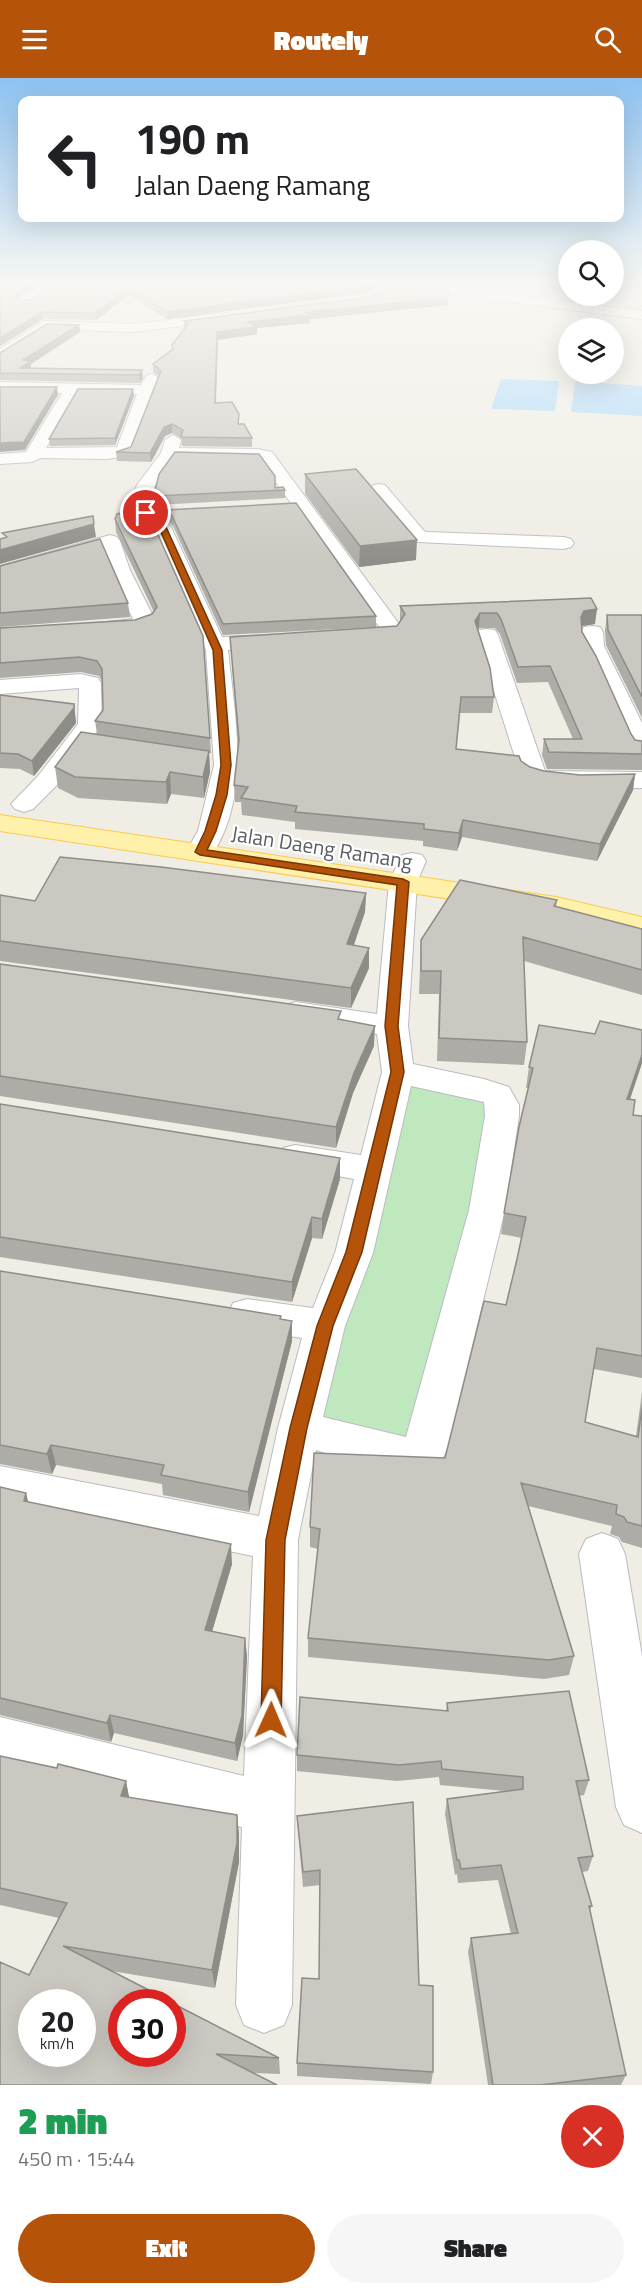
<!DOCTYPE html>
<html lang="en">
<head>
<meta charset="utf-8">
<style>
	body { margin:0; font-family:"Titillium Web",sans-serif; background:#f6f6f6; color:#202124; height:100vh; display:flex; flex-direction:column; font-size:22px; white-space:nowrap }
	* { box-sizing:border-box; margin:0 }
	p { font-size:20px; color:#757577 }
	.icon { flex:none; width:33px; height:33px; fill:none; stroke:currentColor; stroke-width:2; stroke-linecap:round; stroke-linejoin:round }
	.map { position:relative; height:2007px; overflow:hidden }
	.drawer { display:flex; flex-direction:column; background:#fff; flex:1 }
	.drawer>* { flex:none }
	.guide { position:absolute; left:18px; top:18px; width:606px; height:126px; border-radius:12px; box-shadow:0 6px 24px #0002; background:#fff; color:#202124; overflow:hidden }
	.fabs { position:absolute; left:558px; top:162px; display:grid; gap:12px }
	.fabs a { display:grid; place-items:center; width:66px; height:66px; border-radius:50%; background:#fff; box-shadow:0 6px 24px #0002; font-size:30px }
	.speed { position:absolute; left:18px; top:1911px; display:flex; gap:12px; font-size:30px; font-weight:700; text-align:center }
	.speed>* { display:grid; place-content:center; width:78px; height:78px; border-radius:50%; background:#fff; box-shadow:0 6px 24px #0002; line-height:1 }
	.speed small { font-size:15px; font-weight:400 }
	.speed .limit { border:9px solid #d22; background:#fff; color:#111 }
	.pin { position:absolute; display:grid; place-items:center; width:51px; height:51px; color:#fff; margin:-26px; border:3px solid #fff; border-radius:50%; box-shadow:0 2px 6px #0007 }
	.me { position:absolute; width:66px; margin:-33px; rotate:1deg; stroke-linejoin:round; filter:drop-shadow(0 0 4px #0008) }
	.turn { display:flex; align-items:center; gap:21px; height:126px; padding:0 18px; font-size:27px }
	.turn .icon { width:78px; height:78px; stroke-width:2.5 }
	.turn b { display:block; font-size:42px; line-height:51px }
	.round { display:grid; place-items:center; flex:none; width:63px; height:63px; border-radius:32px; background:#f6f6f6 }
	.head { display:flex; align-items:center; justify-content:space-between; height:102px; padding:0 18px }
	h1 { font-size:36px; font-weight:800; line-height:45px; color:#1e9e55 }
	.action { display:flex; gap:12px; margin-top:auto; padding:12px 18px }
	.action a { flex:1; height:69px; border-radius:36px; background:#b45309; color:#fff; font-size:24px; font-weight:800; line-height:69px; text-align:center }
	.action a+a { background:#f6f6f6; color:#202124 }
	header { display:flex; justify-content:space-between; align-items:center; height:78px; padding:0 18px; background:#b45309; color:#fff; font-size:27px; font-weight:800 }
	.map>svg:first-child { display:block }
	.green { fill:#bfe8bf }
	.water { fill:#a4d8ff }
	.lines { fill:none; stroke-linecap:round; stroke-linejoin:round }
	.minor-casing { stroke:#b9bcc1; stroke-width:2 }
	.major-casing { stroke:#faca53; stroke-width:2 }
	.minor { fill:#fff; fill-rule:evenodd }
	.major { fill:#fff1a9; fill-rule:evenodd }
	.wall { fill:#aeaca6 }
	.shaded-wall { fill:#8d8c87 }
	.building { fill:#cac8c1; stroke:#8d8c87; stroke-width:1.5; fill-rule:evenodd }
	.route { fill:#b45309; stroke:#753606; stroke-width:1.5 }
	.labels { text-anchor:middle; stroke-width:4.5; stroke-linejoin:round; paint-order:stroke }
	.street-label { font-size:21px; fill:#5c6066; stroke:#fff }
</style>
</head>
<body>
<header><svg class="icon" aria-label="menu" viewBox="0 0 24 24"><path d="M4 6h16M4 12h16M4 18h16"/></svg>Routely<svg class="icon" aria-label="search" viewBox="0 0 24 24"><circle cx="10" cy="10" r="6"/><path d="M15 15l6 6"/></svg></header>
<div class="map">
<svg width="642" height="2007" viewBox="0 0 642 2007">
	<rect width="100%" height="100%" fill="#efede4"/>
	<path class="green" d="M408 1005 479 1016 492 1027 474 1150 410 1367 309 1345Z"/>
	<path class="water" d="M501 301 559 303 555 333 491 331Z
		M575 303 642 308V338L571 334Z"/>
	<g class="lines">
		<defs>
			<path id="minor" d="M42 207H56L30 227H20L19 224 20 221Z
				M404 207H437L642 233V241L410 211Z
				M228 235 235 239 233 242 133 254 47 251 0 281V271L44 243 133 246Z
				M152 296 159 300 130 377 108 381 40 380 32 384 0 386V376L26 374 62 315 0 314V304L141 307 147 297ZM77 315 137 316 117 369 46 370Z
				M173 357 181 362 179 370 257 371 272 374 402 550 396 561C380 564 360 567 344 564L341 559 344 554 380 550 260 382 174 380 155 407 151 418 155 433 171 449 222 559 274 557 282 558 285 563 282 568 228 572C235 640 252 719 210 780L200 782 190 780 186 774 198 753 214 687 206 572 154 452 137 435 133 418 137 407 161 375 165 362Z
				M379 406 385 407 424 453 427 454 564 459 571 461 574 465 571 469 564 471 418 464 410 461 370 411 373 407Z
				M110 457 117 459 120 463 130 492 156 544C146 558 115 558 99 555L96 550 99 545 133 541 110 492 103 471 0 500V488Z
				M592 548 600 549 603 554 604 568 642 645V678L633 676 630 671 596 593 582 568 581 554 584 549Z
				M487 551 495 552 498 557 545 693 642 694V710C618 710 535 717 521 698L476 557 479 552Z
				M81 596 98 600 101 605 102 647 56 708 33 731 24 734 15 731 11 726 38 698 78 646 79 610 0 616V602Z
				M412 775 422 777 426 783 417 804 408 948 413 986 484 1001 509 1009 519 1027V1038L505 1132 448 1368C446 1372 445 1377 442 1381 419 1413 346 1381 316 1372L298 1462 292 1927 284 1947 264 1955 244 1947 236 1927 242 1749 0 1689V1639L244 1698 253 1478 0 1426V1388L259 1438 278 1350 302 1260 247 1251 233 1247 228 1236 233 1225 247 1221 313 1230 335 1175 354 1101 283 1088 278 1079 283 1070 295 1067 361 1077 382 994 377 956 296 944 285 941 280 934 285 927 296 924 377 936 389 804 402 777ZM411 1008 484 1024 485 1038 469 1132 406 1359 323 1339 345 1248 373 1175Z
				M602 1455 618 1461 625 1476 642 1578V1755L624 1747 616 1729 579 1476 586 1461Z"/>
			<path id="major" d="M0 737 556 819 642 839V857L556 837 0 753Z"/>
		</defs>
		<use href="#minor" class="minor-casing"/>
		<use href="#major" class="major-casing"/>
		<use href="#minor" class="minor"/>
		<use href="#major" class="major"/>
	</g>
	<path class="wall" d="M0 207 19 219 18 222H31L50 207 211 208H210L212 210 365 215 167 241 129 217 96 242 43 241 0 268Z
		M369 219 448 227 310 241V245L257 250V256L218 262 216 325 239 346 252 360V369L182 368 181 360 172 355 165 358 151 384 117 383 116 374 131 369 158 298 153 294V286L172 271V267L184 251V243Z
		M79 247 80 254 31 286V290L142 292 143 300 140 305 0 302V275Z
		M133 311 134 318 115 367 50 368 49 361Z
		M305 396 416 482 359 489 305 416Z
		M275 410 285 412V420L156 427 155 413Z
		M166 432 376 538V549L223 557 173 448 167 442Z
		M115 441 203 558 211 675H209L210 694 204 720 171 716 167 726 78 720 58 710 55 689 97 656 95 643 103 632 102 603 99 598 81 594 0 600V550L135 542 152 536 154 534 116 454Z
		M0 488 128 525 130 539 0 549Z
		M591 520 595 546 582 548V554L631 656 635 662 642 663V692L547 691 542 677 544 661H573L548 604 517 605 500 556 495 550H479L478 551 494 619 492 635H460L456 671 521 683 530 689 544 693 580 697 635 696 633 712 597 783 462 759 457 773 423 768V763L295 751V744L242 737 241 724H235L234 707 238 666 230 559 397 548 400 543V528Z
		M607 537H642V640L606 567 605 553Z
		M0 617 74 626 76 645 34 698 20 691 0 690Z
		M366 815 365 834 354 867 369 870V890L351 930 0 883V817L35 823Z
		M557 822 556 829 642 851V917L524 883 527 964 524 987 437 983 439 916H419L421 862Z
		M0 886 341 941 374 968 353 1015 336 1070 0 1018Z
		M642 952V985L630 1021 633 1037 642 1038V1300L594 1291 585 1344 636 1358 642 1314V1470L622 1464 619 1459 610 1456 612 1448 528 1428 574 1578 569 1597 544 1601 308 1579V1560L318 1471 310 1469V1449L445 1380 506 1227 522 1160 501 1156 504 1135 529 1010H526L529 989 595 956Z
		M0 1026 340 1080V1101L322 1161 312 1160 292 1224 0 1179Z
		M0 1193 281 1238V1241L292 1263 249 1434 163 1417 162 1406 56 1387 52 1396 0 1386Z
		M0 1409 26 1415 28 1424 232 1486 212 1553 245 1560 247 1579 243 1657 237 1683 114 1655 111 1664 0 1637Z
		M447 1625 589 1702 584 1717 579 1718 593 1778 588 1793 582 1794 592 1828 590 1832 626 1997 621 2007H488L468 1874 471 1860 511 1856 498 1802 458 1805 457 1796 455 1797 445 1736 447 1721 505 1713 440 1707 439 1699 397 1703 297 1693V1677L446 1633Z
		M0 1678 57 1690 126 1703 129 1720 237 1737 239 1757V1784L215 1910 111 1893 279 1980 280 1996 253 1995 29 1897 59 1840 0 1827Z
		M297 1738 419 1907 433 1994 431 2006 297 1998V1985L319 1901 320 1807 303 1809 298 1754Z"/>
	<path class="shaded-wall" d="M27 207H39L19 219 17 223 16 217 18 212Z
		M369 207H383L365 215 167 241V234Z
		M128 210 129 217 96 242 95 235Z
		M448 220V227L310 241V245L257 250V256L218 262 215 333 217 254 248 244 305 234Z
		M42 234 43 241 0 268V260Z
		M79 247 80 254 31 286V291L20 290 23 282Z
		M142 292 143 300 140 305 139 297Z
		M57 309 58 317 25 372 0 374V365Z
		M133 311 134 318 115 367V360Z
		M172 346V355L165 358 151 384 150 375 164 349Z
		M94 446 96 459 0 486V472Z
		M417 462 416 482 359 489 360 468Z
		M597 531 595 546 582 548 579 554 581 539 584 533Z
		M480 535 479 550 474 558 475 543Z
		M74 626 76 645 34 698 32 683Z
		M209 673 210 694 204 720 203 699Z
		M170 694 171 716 167 726 166 704Z
		M635 696 633 712 597 783 600 766Z
		M463 742 462 759 457 773 459 755Z
		M366 815 365 834 347 886V866Z
		M369 870V890L351 930V910Z
		M375 948 374 968 353 1015 336 1070V1049L354 995Z
		M642 977V985L623 1042 627 1021Z
		M340 1080V1101L322 1161V1141Z
		M312 1139V1160L292 1224V1204Z
		M292 1243V1263L249 1434 248 1414Z
		M51 1367 56 1387 52 1396 47 1376Z
		M26 1415 31 1435 24 1423Z
		M231 1466 232 1486 207 1571 205 1552Z
		M245 1560 247 1579 243 1657 237 1683 235 1665Z
		M110 1637 114 1655 111 1664 107 1645Z
		M126 1703 130 1724 121 1718Z
		M237 1737 239 1757V1784L215 1910 212 1892Z"/>
	<path class="building" d="M0 207H27L18 212 16 217 18 222H31L50 207H208L212 210 227 211 253 207H369L365 208 167 234 128 210 95 235 42 234 0 260Z
		M394 207H415L448 211V220L305 234 310 237 248 244 257 249 217 254 215 325 232 324 239 336 238 346H244L252 360 181 359 183 352 172 346 164 349 150 375 116 374 131 369 161 293 153 286 173 271 172 267 188 246 184 243 369 219Z
		M47 246 79 247 23 282 31 283 20 290 142 292 139 297 0 295V275Z
		M0 309H57L24 364 0 365Z
		M78 311H133L115 360 49 361Z
		M175 374 259 376 275 398V410L283 409 285 412 155 418V413L159 396Z
		M356 391 417 462 360 468 305 396Z
		M296 425 376 538 223 546 172 438 166 432Z
		M140 431 151 441 203 558 210 660 95 643 103 632 102 591 97 583 79 579 0 585V550L135 542 152 536 157 529 115 441 117 436Z
		M93 438 94 446 0 472V461L7 459 2 455Z
		M100 461 128 525 0 535V488Z
		M591 520 597 531 584 533 581 539 582 554 596 578 631 656 635 662 642 663V676L549 674 544 661H582L550 588 518 589 501 541 497 535H480L475 543 490 590 494 619H461L456 671 519 678 521 683 530 689 544 693 580 697 635 696 600 766 463 742 459 755 424 751V746L295 734 297 728 241 720 248 709 234 707 239 662 230 559 397 548 405 536 400 528Z
		M607 537H642V619L608 552Z
		M0 617 74 626V630L32 683 18 676 0 675Z
		M81 654 209 673 203 699 170 694 166 704 75 699 55 689Z
		M60 779 161 789 366 815 347 866 369 870 351 910 0 863V817L35 823Z
		M460 802 557 822 554 828 642 851V892L523 859 527 964 439 960 441 893H421V862Z
		M0 886 341 933 338 941 375 948 354 995 336 1049 0 998Z
		M600 943 642 952V977L627 1021 635 1022 633 1037 642 1038V1278L597 1270 585 1344 638 1359 642 1330V1448L627 1444 624 1439 616 1436 617 1427 521 1405 574 1578 549 1582 308 1560 320 1451 310 1449 314 1375 445 1380 484 1223 506 1227 517 1181 526 1139 504 1135 519 1049 533 990 529 989 539 947 595 956Z
		M0 1026 340 1080 322 1141 312 1139 292 1204 0 1159Z
		M0 1193 281 1238 280 1241 292 1243 248 1414 161 1397 164 1387 51 1367 47 1376 0 1367Z
		M0 1409 26 1415 24 1423 231 1466 205 1552 245 1560 242 1638 235 1665 110 1637 107 1645 0 1620Z
		M569 1613 589 1702 576 1703 593 1778 578 1780 592 1828H589L626 1997 540 2007H493L471 1860 518 1855 501 1787 461 1791 459 1782H457L447 1721 523 1711V1699L442 1691 441 1683 399 1687 297 1677 300 1619 448 1633 447 1625Z
		M0 1678 57 1690 58 1686 126 1703 121 1718 237 1737V1765L212 1892 63 1868 172 1924H122V1976H172V1925L279 1980 216 1976 277 2007H0V1884L29 1897 67 1825 0 1810ZM32 1924H82V1976H32Z
		M413 1724 419 1907 433 1908V1994L297 1985 302 1900 319 1901 320 1792 303 1794 297 1738Z"/>
	<linearGradient id="sky" x2="0" y2="1"><stop stop-color="#8dc2f1"/><stop offset="0.42" stop-color="#f8f7f3"/><stop offset="1" stop-color="#f8f7f3" stop-opacity="0"/></linearGradient>
	<rect width="642" height="488" fill="url(#sky)"/>
	<path class="route" d="M143 433H148L166 449 222 572 231 687 227 717 216 753 207 772 403 801 409 804 398 948 404 994 362 1174 333 1248 307 1350 285 1462 281 1642 278 1649 271 1652 264 1649 261 1642 266 1462 290 1350 317 1248 346 1174 391 994 385 948 397 807 200 777 195 774 205 753 216 717 221 687 213 572 159 450 143 437Z"/>
	<g class="labels">
		<g class="street-label">
			<text transform="translate(322 770) rotate(9)" y="7">Jalan Daeng Ramang</text>
		</g>
	</g>
</svg>
<div class="fabs">
<a><svg class="icon" aria-label="search" viewBox="0 0 24 24"><circle cx="10" cy="10" r="6"/><path d="M15 15l6 6"/></svg></a>
<a><svg class="icon" aria-label="layers" viewBox="0 0 24 24"><path d="M12 4l9 5-9 5-9-5zM3 14l9 5 9-5"/></svg></a>
</div>
<div class="speed"><div>20<small>km/h</small></div><div class="limit">30</div></div>
<div class="pin" style="left:146px;top:435px;background:#d93025"><svg class="icon" aria-label="arrive" viewBox="0 0 24 24"><path d="M6 21V4h12l-3 4 3 4H6"/></svg></div>
<svg class="me" style="left:271px;top:1642px" viewBox="-20 -20 40 40"><path d="M0-17L14 15 0 8-14 15z" fill="#b45309" stroke="#fff" stroke-width="4"/></svg>
<div class="guide">
<div class="turn"><svg class="icon" aria-label="left" viewBox="0 0 24 24"><path d="M17 20v-9H6M10 6l-5 5 5 5"/></svg><div><b>190 m</b>Jalan Daeng Ramang</div></div>
</div>
</div>
<section class="drawer">
<div class="head"><div><h1>2 min</h1><p>450 m · 15:44</p></div><a class="round" style="background:#d93025;color:#fff"><svg class="icon" aria-label="close" viewBox="0 0 24 24"><path d="M6 6l12 12M18 6L6 18"/></svg></a></div>
<div class="action"><a>Exit</a><a>Share</a></div>
</section>
</body>
</html>
